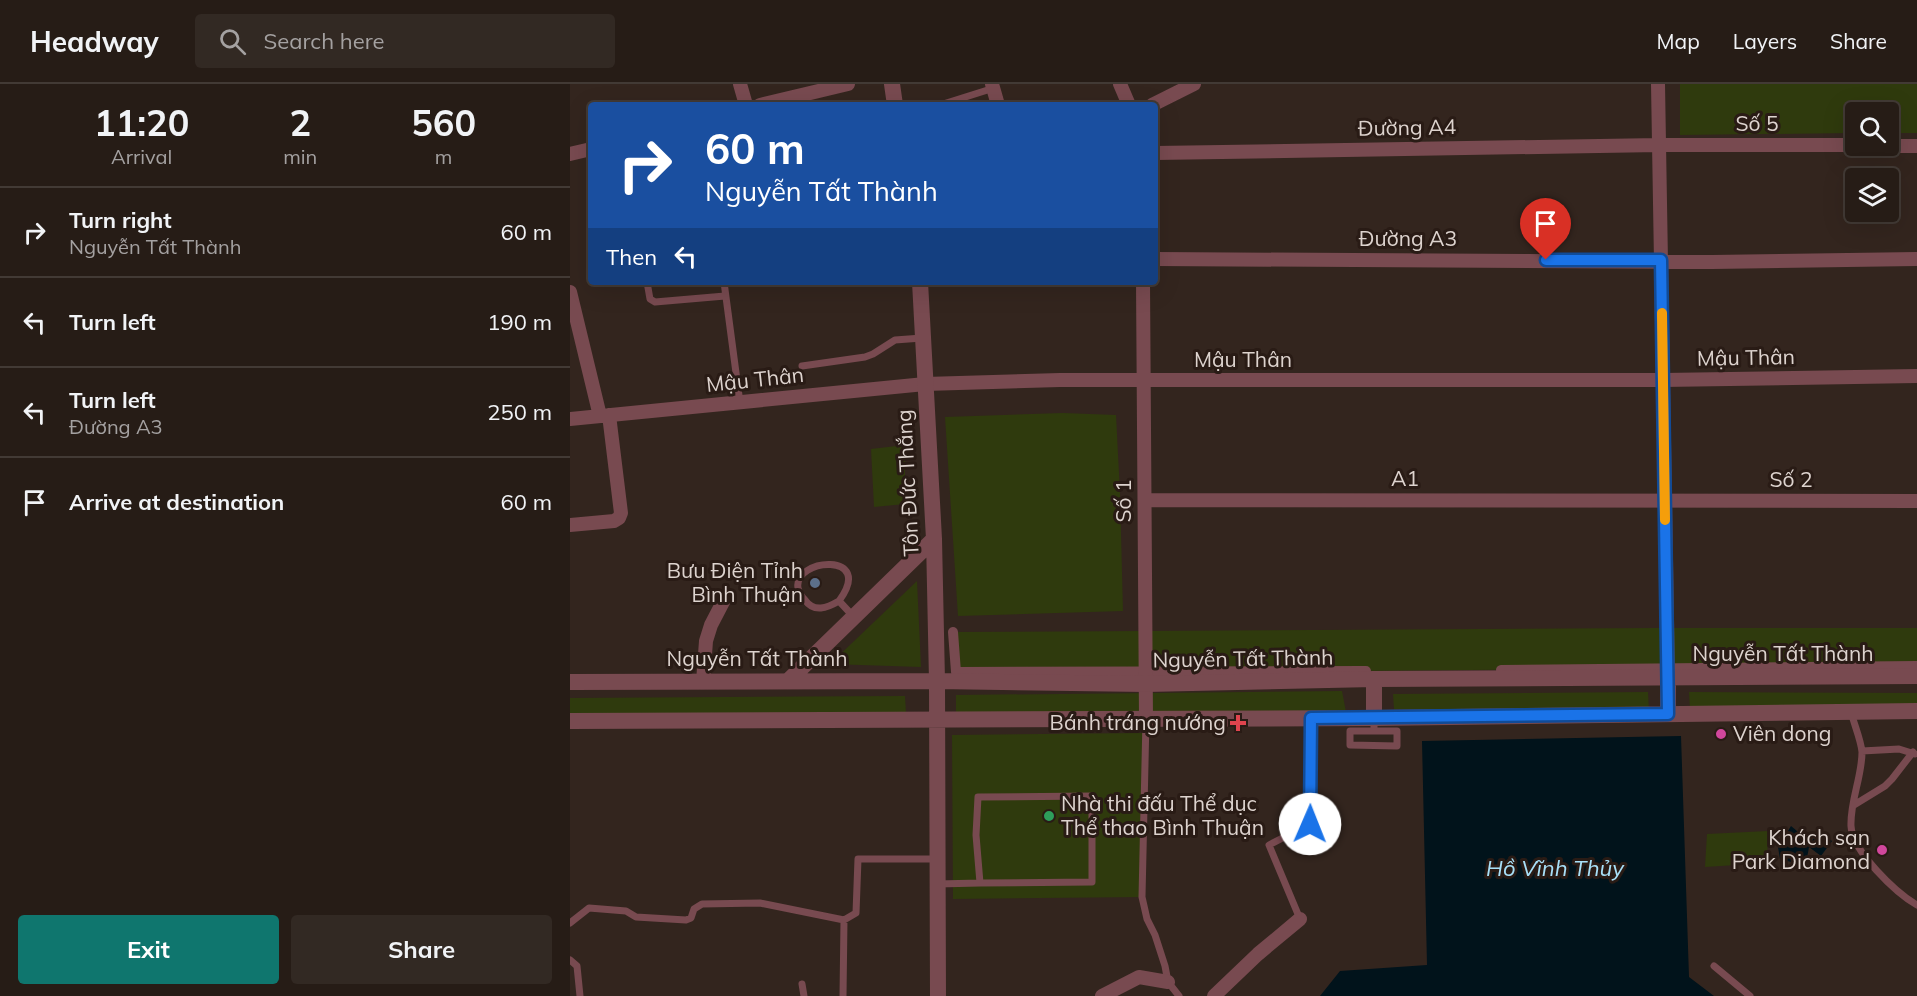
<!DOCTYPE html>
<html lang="en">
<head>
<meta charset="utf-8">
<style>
	body { margin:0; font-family:Mulish,sans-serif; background:#322923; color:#f1f3f6; height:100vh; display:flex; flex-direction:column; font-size:22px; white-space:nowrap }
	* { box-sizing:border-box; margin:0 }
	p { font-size:20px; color:#a4a1a1 }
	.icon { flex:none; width:33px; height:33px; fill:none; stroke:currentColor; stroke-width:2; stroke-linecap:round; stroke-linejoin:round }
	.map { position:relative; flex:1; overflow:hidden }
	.drawer { display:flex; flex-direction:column; background:#261c16; width:570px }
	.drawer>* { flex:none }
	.banner { position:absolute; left:18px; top:18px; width:570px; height:183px; border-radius:6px; box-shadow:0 6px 24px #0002,0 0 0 2px #423a35; background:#1a4fa0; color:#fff; overflow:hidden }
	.buttons { position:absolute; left:1275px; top:18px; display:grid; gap:12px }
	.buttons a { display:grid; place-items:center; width:54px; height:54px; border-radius:6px; background:#261c16; box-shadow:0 6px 24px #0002,0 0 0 2px #423a35; font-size:30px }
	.pin { position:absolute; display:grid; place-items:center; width:51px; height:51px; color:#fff; margin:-62px -26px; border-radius:50% 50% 50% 0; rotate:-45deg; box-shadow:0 0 6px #0007 }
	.pin .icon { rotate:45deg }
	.me { position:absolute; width:66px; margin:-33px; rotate:1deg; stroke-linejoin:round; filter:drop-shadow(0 0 4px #0008) }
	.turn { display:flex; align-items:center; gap:21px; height:126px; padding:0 18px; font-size:27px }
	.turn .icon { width:78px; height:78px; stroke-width:2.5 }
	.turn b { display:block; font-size:42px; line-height:51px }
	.then { display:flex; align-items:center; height:57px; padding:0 18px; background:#0003; gap:12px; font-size:22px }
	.eta { display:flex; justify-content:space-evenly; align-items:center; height:102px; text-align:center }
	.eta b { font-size:36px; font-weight:700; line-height:42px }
	.action { display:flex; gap:12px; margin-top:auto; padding:12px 18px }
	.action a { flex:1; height:69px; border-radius:6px; background:#0f766e; color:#fff; font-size:24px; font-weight:700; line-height:69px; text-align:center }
	.action a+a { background:#322923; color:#f1f3f6 }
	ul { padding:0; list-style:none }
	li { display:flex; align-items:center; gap:18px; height:90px; padding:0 18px; border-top:2px solid #423a35 }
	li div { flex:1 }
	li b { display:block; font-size:22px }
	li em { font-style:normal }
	header { display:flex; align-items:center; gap:36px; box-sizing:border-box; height:84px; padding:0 30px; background:#261c16; border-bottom:2px solid #423a35 }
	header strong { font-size:28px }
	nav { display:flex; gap:33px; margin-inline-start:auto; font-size:21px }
	.search { width:420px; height:54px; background:#322923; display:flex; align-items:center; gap:15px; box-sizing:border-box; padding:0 21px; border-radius:6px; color:#a4a1a1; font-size:22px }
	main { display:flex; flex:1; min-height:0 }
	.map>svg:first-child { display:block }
	.green { fill:#2f3a0d }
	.water { fill:#01131b }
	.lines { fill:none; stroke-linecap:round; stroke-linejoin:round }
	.service { stroke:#784a50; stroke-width:7 }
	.pedestrian { stroke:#784a50; stroke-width:10 }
	.minor { stroke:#784a50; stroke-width:14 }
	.tertiary { stroke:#784a50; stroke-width:16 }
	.route-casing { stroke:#114b97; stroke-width:15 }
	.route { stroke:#1a73e8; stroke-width:10 }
	.slow { stroke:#f59e0b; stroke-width:10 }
	.service-dot { fill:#5c6f8a; stroke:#291b15; stroke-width:2 }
	.health-dot { fill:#e0444e; stroke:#291b15; stroke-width:2 }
	.hotel-dot { fill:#d1479c; stroke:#291b15; stroke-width:2 }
	.leisure-dot { fill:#2e9e5b; stroke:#291b15; stroke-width:2 }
	.labels { text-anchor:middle; stroke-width:6; stroke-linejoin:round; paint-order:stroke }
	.street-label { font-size:21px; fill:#ddd3ce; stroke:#291b15 }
	.poi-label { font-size:21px; fill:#ddd3ce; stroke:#291b15; text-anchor:end }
	.water-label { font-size:22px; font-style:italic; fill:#a8e0f8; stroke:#291b15 }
</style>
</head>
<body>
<header>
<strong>Headway</strong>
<div class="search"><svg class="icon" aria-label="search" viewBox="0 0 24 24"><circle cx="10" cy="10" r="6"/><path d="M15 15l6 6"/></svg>Search here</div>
<nav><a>Map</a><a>Layers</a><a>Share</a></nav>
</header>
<main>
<section class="drawer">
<div class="eta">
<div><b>11:20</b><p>Arrival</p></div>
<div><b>2</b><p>min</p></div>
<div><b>560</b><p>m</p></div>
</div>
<ul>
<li><svg class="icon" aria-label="right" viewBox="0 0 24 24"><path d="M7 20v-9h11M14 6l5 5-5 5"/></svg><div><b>Turn right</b><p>Nguyễn Tất Thành</p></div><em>60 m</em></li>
<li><svg class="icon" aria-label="left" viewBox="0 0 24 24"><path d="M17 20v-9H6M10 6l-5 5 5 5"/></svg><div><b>Turn left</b></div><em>190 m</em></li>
<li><svg class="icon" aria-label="left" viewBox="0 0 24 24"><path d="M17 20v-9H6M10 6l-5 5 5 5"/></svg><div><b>Turn left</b><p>Đường A3</p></div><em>250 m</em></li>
<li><svg class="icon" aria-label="arrive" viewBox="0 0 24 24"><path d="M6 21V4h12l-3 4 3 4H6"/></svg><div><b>Arrive at destination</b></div><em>60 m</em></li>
</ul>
<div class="action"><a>Exit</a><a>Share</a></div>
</section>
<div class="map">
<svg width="1347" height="912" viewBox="0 0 1347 912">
	<rect width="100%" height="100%" fill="#33251e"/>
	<path class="green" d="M1110 0H1347V49H1319L1318 28H1286L1285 49 1110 51Z
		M493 329 546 331 550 409 553 527 388 532 375 333Z
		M335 361V420L304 423 301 365Z
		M347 497 351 583 260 580Z
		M1086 544H1347V582L571 589 386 588 383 548Z
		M772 607 776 628H386V611Z
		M1078 608 1079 628 824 625 823 610Z
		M1119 608 1347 609V626H1120Z
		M335 612 336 629 0 632V614Z
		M574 649 575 813 383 815 382 651Z
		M1198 747 1197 779 1135 783 1137 750Z"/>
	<path class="water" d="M1111 652 1119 893 1144 912H750L770 887 857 881 852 657Z
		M1221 742 1239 757V762L1248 747 1262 757 1251 772 1239 763 1237 774 1225 779 1210 775 1208 763Z"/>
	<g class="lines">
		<path class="service" d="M370 21 424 4
			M77 198 80 215 85 218 155 212
			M154 198 170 319
			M232 282 295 273 303 270 325 256 352 254
			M269 517C306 467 223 474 228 504 229 508 232 513 235 516 244 529 257 524 269 517L283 532
			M1281 628C1284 640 1291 656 1292 668 1292 693 1280 717 1281 742 1282 767 1326 809 1347 821
			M804 634V647H780V661L827 662V647H804
			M576 635 572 813 577 835 585 851 595 882 598 898 609 912
			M1292 667 1329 665 1345 670
			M1284 721 1315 702 1322 695 1343 668
			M367 800 410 799 522 798V712L408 713 406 751 410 799
			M730 835 699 761 740 740 741 634
			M0 839 19 824 56 827 66 833 116 836 121 834 124 825 132 820 190 819 274 836 286 829 288 775H367
			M0 876 7 882 10 912
			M1144 882 1180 912
			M232 900 234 912
			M273 912 274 836"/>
		<path class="pedestrian" d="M383 548 386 588 796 587
			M931 586 1347 582"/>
		<path class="minor" d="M170 0 176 21
			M422 0 428 21
			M550 0 559 21
			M1088 0 1098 594
			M190 21 278 0
			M582 21 624 0
			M1295 62H1347
			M585 69 1089 61H1286
			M0 70 21 65
			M585 175 1142 178 1347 175
			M573 198 576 635
			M0 208 30 332
			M0 335 355 300 490 296H1093L1347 292
			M575 416 1347 417
			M0 441 44 437 49 434 51 429 39 331
			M133 598 136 557 141 541 154 516
			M532 912 569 893 598 898
			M644 912 688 870 730 835"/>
		<path class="tertiary" d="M322 0 325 21
			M350 198 364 455 367 597 368 912
			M1098 594V630
			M218 597 364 455
			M0 598 367 597 576 600 804 595 1347 592
			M804 634V595
			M0 637 804 634 1347 627"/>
	</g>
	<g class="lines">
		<defs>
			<path id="route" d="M740 740 741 634 1098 630 1091 176H976"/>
		</defs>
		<use href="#route" class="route-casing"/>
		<use href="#route" class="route"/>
		<path class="slow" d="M1092 229 1095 436"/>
	</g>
	<circle class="service-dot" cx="245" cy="499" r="6"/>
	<path class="health-dot" d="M665 630h6v6h6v6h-6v6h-6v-6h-6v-6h6z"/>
	<g class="hotel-dot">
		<circle cx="1151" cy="650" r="6"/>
		<circle cx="1312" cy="766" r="6"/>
	</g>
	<circle class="leisure-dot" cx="479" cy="732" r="6"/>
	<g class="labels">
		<g class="street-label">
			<text x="1187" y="47">Số 5</text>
			<text transform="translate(837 44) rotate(-1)" y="7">Đường A4</text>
			<text x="838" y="162">Đường A3</text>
			<text transform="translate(1176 274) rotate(-1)" y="7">Mậu Thân</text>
			<text x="673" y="283">Mậu Thân</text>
			<text transform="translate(185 296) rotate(-6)" y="7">Mậu Thân</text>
			<text x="835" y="402">A1</text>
			<text x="1221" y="403">Số 2</text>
			<text transform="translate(338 399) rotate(-93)" y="7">Tôn Đức Thắng</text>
			<text transform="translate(554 417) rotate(-90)" y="7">Số 1</text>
			<text x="1213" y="577">Nguyễn Tất Thành</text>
			<text x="187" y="582">Nguyễn Tất Thành</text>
			<text transform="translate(673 575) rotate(-1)" y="7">Nguyễn Tất Thành</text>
		</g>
		<g class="poi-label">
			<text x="233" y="494">Bưu Điện Tỉnh<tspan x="233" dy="24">Bình Thuận</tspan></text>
			<text x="656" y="646">Bánh tráng nướng</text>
			<text x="1163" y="657" text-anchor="start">Viên dong</text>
			<text x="491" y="727" text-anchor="start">Nhà thi đấu Thể dục<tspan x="491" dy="24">Thể thao Bình Thuận</tspan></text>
			<text x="1300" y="761">Khách sạn<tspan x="1300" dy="24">Park Diamond</tspan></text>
		</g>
		<g class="water-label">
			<text x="985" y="792">Hồ Vĩnh Thủy</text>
		</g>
	</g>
</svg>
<div class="buttons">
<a><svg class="icon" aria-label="search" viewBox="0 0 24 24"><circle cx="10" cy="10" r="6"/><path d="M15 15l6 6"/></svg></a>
<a><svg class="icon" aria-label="layers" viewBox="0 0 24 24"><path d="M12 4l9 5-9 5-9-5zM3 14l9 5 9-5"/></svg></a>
</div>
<div class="pin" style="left:976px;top:176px;background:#d93025"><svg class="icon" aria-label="arrive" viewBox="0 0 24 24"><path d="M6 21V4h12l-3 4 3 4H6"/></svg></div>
<svg class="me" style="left:740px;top:740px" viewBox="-20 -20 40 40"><circle r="19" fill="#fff"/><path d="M0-13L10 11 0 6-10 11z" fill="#1a73e8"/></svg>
<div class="banner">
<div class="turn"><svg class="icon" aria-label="right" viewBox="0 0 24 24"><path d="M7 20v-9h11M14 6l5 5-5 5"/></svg><div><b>60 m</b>Nguyễn Tất Thành</div></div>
<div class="then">Then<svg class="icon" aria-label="left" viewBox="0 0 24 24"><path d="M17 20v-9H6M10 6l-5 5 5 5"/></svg></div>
</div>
</div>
</main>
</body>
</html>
